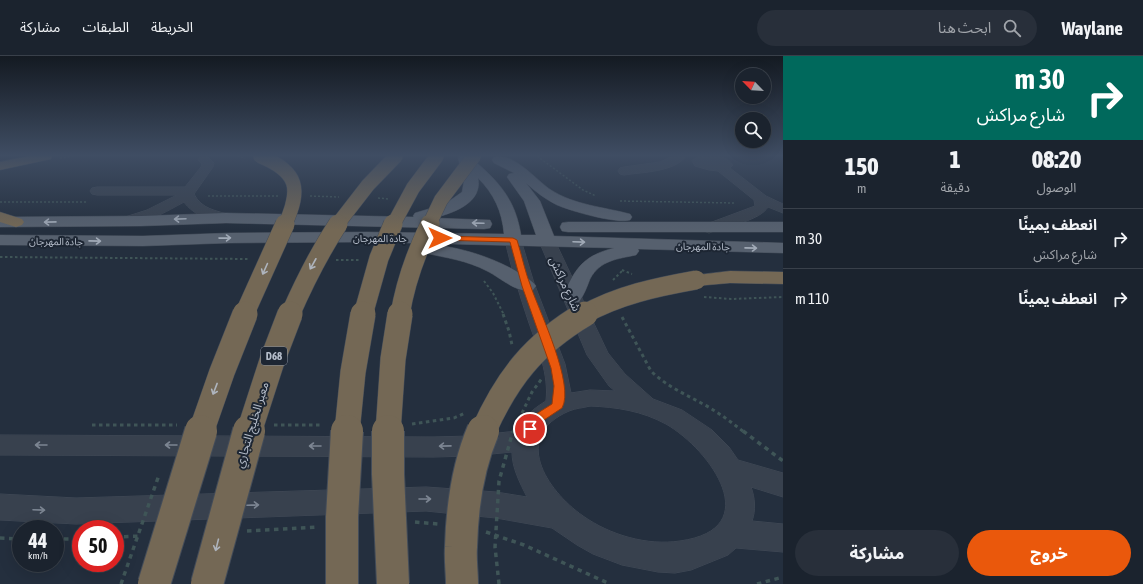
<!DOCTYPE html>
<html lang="ar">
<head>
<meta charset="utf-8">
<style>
	body { margin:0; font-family:"Asap Condensed","Noto Sans Arabic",sans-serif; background:#282f3a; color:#f1f3f6; direction:rtl; height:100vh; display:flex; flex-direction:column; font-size:15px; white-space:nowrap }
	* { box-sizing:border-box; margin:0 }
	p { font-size:13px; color:#a0a4aa }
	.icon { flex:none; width:22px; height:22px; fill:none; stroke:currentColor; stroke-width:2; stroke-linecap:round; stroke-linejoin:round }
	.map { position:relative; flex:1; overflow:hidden; direction:ltr }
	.drawer { display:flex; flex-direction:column; background:#1b232e; width:360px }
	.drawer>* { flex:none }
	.guide { background:#00695c; color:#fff; overflow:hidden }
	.needle { width:26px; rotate:295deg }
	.tools { position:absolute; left:735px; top:12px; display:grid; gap:8px }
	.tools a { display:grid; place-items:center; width:36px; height:36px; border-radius:50%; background:#1b232e; box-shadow:0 4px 16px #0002,0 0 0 1px #39404a; font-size:20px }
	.speed { position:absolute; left:12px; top:464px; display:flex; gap:8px; font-size:20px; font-weight:700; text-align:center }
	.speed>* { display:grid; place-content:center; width:52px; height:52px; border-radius:50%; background:#1b232e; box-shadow:0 4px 16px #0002,0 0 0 1px #39404a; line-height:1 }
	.speed small { font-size:10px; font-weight:400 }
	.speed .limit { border:6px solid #d22; background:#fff; color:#111 }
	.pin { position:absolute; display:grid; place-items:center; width:34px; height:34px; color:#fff; margin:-17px; border:2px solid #fff; border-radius:50%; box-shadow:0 1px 4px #0007 }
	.me { position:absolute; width:44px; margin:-22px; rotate:90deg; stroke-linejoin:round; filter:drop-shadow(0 0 3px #0008) }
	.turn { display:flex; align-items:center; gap:14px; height:84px; padding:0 12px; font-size:18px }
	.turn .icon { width:52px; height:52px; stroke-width:2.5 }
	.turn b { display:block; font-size:28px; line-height:34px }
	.eta { display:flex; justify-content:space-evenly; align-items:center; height:68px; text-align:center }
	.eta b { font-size:24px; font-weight:800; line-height:28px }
	.primary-button { display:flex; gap:8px; margin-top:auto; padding:8px 12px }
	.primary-button a { flex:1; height:46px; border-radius:24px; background:#ea580c; color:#fff; font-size:16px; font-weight:800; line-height:46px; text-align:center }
	.primary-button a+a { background:#282f3a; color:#f1f3f6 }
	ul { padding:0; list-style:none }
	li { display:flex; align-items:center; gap:12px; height:60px; padding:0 12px; border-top:1px solid #39404a }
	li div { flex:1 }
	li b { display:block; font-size:15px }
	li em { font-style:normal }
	header { display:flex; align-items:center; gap:24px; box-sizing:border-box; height:56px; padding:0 20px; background:#1b232e; border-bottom:1px solid #39404a }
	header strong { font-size:19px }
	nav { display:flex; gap:22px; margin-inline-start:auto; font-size:14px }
	.search { width:280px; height:36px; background:#282f3a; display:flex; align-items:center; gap:10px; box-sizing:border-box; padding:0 14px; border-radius:22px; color:#a0a4aa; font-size:15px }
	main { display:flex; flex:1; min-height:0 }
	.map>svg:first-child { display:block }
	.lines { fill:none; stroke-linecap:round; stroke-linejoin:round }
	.minor-casing { stroke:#414a57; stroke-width:1 }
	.major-casing { stroke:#414a57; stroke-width:1 }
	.highway-casing { stroke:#434c59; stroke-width:1 }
	.path-far3 { stroke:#3f5557; stroke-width:1.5; stroke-dasharray:2 2; stroke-linecap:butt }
	.path-far2 { stroke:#3f5557; stroke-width:2; stroke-dasharray:2.5 2.5; stroke-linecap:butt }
	.path-far1 { stroke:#3f5557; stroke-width:3; stroke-dasharray:3.5 3.5; stroke-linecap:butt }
	.path { stroke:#3f5557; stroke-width:3.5; stroke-dasharray:4.5 4.5; stroke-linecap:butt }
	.minor { fill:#38414e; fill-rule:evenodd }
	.major { fill:#56606e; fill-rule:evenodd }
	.highway { fill:#746855; fill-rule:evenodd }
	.highway-bridge-far3-casing { stroke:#434c59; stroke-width:15; stroke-linecap:butt }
	.highway-bridge-far2-casing { stroke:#434c59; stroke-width:20; stroke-linecap:butt }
	.highway-bridge-far1-casing { stroke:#434c59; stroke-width:26; stroke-linecap:butt }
	.highway-bridge-casing { stroke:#434c59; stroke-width:34; stroke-linecap:butt }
	.path-bridge-far2 { stroke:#3f5557; stroke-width:1.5; stroke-dasharray:2 2; stroke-linecap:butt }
	.path-bridge-far1 { stroke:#3f5557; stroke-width:3; stroke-dasharray:3.5 3.5; stroke-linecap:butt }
	.path-bridge { stroke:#3f5557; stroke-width:3.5; stroke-dasharray:4.5 4.5; stroke-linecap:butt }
	.highway-bridge-far3 { stroke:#746855; stroke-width:14 }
	.highway-bridge-far2 { stroke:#746855; stroke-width:19 }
	.highway-bridge-far1 { stroke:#746855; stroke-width:25 }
	.highway-bridge { stroke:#746855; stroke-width:32 }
	.oneway { stroke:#a1aab7 }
	.oneway2 { stroke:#aeb4bd }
	.oneway3 { stroke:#7c8592 }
	.route { fill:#ea580c; stroke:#983908 }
	.labels { text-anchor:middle; stroke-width:4; stroke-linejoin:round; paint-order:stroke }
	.far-street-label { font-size:10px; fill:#b4bcc9; stroke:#1d2633 }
	.shield { fill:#1d2633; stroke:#878f9c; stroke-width:1 }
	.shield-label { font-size:11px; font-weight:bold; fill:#b4bcc9 }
	.street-label { font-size:12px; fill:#b4bcc9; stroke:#1d2633 }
</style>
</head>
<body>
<header>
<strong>Waylane</strong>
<div class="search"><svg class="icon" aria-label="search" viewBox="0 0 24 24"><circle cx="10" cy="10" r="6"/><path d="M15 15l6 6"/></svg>ابحث هنا</div>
<nav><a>الخريطة</a><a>الطبقات</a><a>مشاركة</a></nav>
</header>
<main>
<section class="drawer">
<div class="guide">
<div class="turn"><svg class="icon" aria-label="right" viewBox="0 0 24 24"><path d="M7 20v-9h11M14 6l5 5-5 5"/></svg><div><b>30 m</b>شارع مراكش</div></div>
</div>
<div class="eta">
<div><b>08:20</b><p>الوصول</p></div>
<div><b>1</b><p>دقيقة</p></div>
<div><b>150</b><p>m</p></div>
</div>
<ul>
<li><svg class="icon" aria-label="right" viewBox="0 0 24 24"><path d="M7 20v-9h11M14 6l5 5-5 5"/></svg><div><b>انعطف يمينًا</b><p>شارع مراكش</p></div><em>30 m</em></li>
<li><svg class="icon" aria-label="right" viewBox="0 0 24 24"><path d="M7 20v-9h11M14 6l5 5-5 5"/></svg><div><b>انعطف يمينًا</b></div><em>110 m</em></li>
</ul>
<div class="primary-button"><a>خروج</a><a>مشاركة</a></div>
</section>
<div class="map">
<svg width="783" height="528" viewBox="0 0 783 528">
	<rect width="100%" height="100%" fill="#242f3e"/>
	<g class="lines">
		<defs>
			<path id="minor" d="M204 100 208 101 214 107 213 111 194 138C201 153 217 155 231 159L233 162 231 165C216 169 193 159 184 146 169 154 139 172 122 168L120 165 122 162 147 154 177 139H97L92 138 90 135 92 132 97 131H185L201 111 202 108 198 104 200 101Z
				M673 100H686C675 116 642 116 624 119L620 118 618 115 620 112 624 111 660 106Z
				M700 100C712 100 725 98 733 109L730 112 766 140 783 148V157L768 151C760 164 729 170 714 175L709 177 704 175 701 172 704 169 755 150 754 144 718 115 709 114 695 110 692 105Z
				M513 179 519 181 521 184 534 227 565 308 571 337 590 334 615 335 609 330 587 299 539 185 541 182 547 180 553 182 555 185 608 297 625 318 653 343 682 354 712 374 729 391 738 404 783 417V441L751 431C755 442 756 454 752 465L783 468V496L736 492 728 499 691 514 675 517 658 516 622 509 593 498 577 489 552 472 496 462 426 455 76 468 0 464V438L76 442 426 431 496 436 527 441C520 427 512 412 512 396L471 400 433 401 0 399V379L433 381 471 380 517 375C523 361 533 353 546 345 549 318 538 293 529 267 520 240 511 212 505 184L507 181ZM590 350C617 351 642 355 666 368 711 394 767 473 680 485 647 490 610 479 583 460 546 434 511 380 569 355 576 352 583 352 590 350Z"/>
			<path id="major" d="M459 100H469C497 124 515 141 521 179H536L524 145 507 121 509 118 514 117 494 107 492 104 494 101C514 96 536 124 551 134 574 149 604 151 630 158L632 161 630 164C616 168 571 155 557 149 545 143 536 136 526 127L540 145 554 180 783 187V197L638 193 639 195 636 199C618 203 600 204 590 223 587 231 584 239 579 246L572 248 565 246 562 242C575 213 582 200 614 192L367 186 229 187 143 190 0 189V179L143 180 229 177 367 176 504 178C502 155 494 138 478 122 483 147 453 157 434 162L490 164 492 168 490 172 484 173 226 167 141 170 0 171V161L141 160 226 157 414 161 413 160 415 157 445 148 462 136 464 125 458 102Z
				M568 166H783V176H568L562 175 560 171 562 167Z
				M431 188C462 192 489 200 516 215 523 220 531 223 536 230L533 234C517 238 501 222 487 215 466 204 446 202 425 197L422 193 425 189Z"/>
			<path id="highway" d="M29 100H52L51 103 0 114V106Z
				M0 156 22 163 24 166 22 169 16 171 0 166Z
				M730 215 783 216V228L730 227 696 230 689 228 686 224 689 220Z"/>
		</defs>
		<use href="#minor" class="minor-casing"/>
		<use href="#major" class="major-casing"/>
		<use href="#highway" class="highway-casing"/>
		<path class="path-far3" d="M537 100 583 134 596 140
			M60 102 73 100
			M208 140H279
			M310 140 339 141
			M378 142 389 143
			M620 145 735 147
			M0 146H87"/>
		<path class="path-far2" d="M0 201 249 203
			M336 204H359
			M622 214 632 218
			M613 224 623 214
			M484 225 493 237 504 259
			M704 241 731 243 783 241"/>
		<path class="path-far1" d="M503 258 509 275 512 289
			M622 261 651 315C666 330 685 338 703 348 718 356 731 366 744 376
			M412 368 454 362 465 357
			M92 369H177
			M274 369H323"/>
		<path class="path" d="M743 375 783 405
			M415 466 438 468
			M247 475 318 471
			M486 476 524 489 610 528
			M115 481 142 480
			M0 482 21 483
			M55 483H81
			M757 528 783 521"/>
		<use href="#minor" class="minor"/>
		<use href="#major" class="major"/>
		<use href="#highway" class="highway"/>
		<defs>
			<path id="highway-bridge-far3" d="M260 100C299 116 301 133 285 169
				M337 169 368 129 396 100
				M393 169 413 132 437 100
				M429 169 441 144 474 100"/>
			<path id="highway-bridge-far2" d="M244 259 285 168
				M290 259C304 227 319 197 338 168
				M363 259 379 202 393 168
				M400 259C405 228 416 197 430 168
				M583 259C618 239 657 231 696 224"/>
			<path id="highway-bridge-far1" d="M201 376 222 316 245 258
				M249 376 272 305 290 258
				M347 376 353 316 363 258
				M388 376 393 303 400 258
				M483 376C507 322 534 288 585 258"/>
			<path id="highway-bridge" d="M388 375V418L393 528
				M154 528 201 375
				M207 528 249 375
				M342 528V461L347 375
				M462 528C462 516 460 503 461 491 462 453 468 410 483 375"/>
		</defs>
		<use href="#highway-bridge-far3" class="highway-bridge-far3-casing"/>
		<use href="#highway-bridge-far2" class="highway-bridge-far2-casing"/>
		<use href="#highway-bridge-far1" class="highway-bridge-far1-casing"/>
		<use href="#highway-bridge" class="highway-bridge-casing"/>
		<path class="path-bridge-far2" d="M237 100 245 102"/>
		<path class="path-bridge-far1" d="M513 376 532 336 543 321"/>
		<path class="path-bridge" d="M121 528 159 419
			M499 528 495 491 499 425 513 375"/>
		<use href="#highway-bridge-far3" class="highway-bridge-far3"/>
		<use href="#highway-bridge-far2" class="highway-bridge-far2"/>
		<use href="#highway-bridge-far1" class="highway-bridge-far1"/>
		<use href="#highway-bridge" class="highway-bridge"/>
	</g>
	<defs><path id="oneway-shaft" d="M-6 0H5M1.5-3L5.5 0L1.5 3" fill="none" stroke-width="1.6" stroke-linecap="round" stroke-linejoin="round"/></defs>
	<g class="oneway">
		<use href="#oneway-shaft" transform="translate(180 163) rotate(178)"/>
		<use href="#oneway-shaft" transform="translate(50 166) rotate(179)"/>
		<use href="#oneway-shaft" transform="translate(478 167) rotate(-178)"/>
		<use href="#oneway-shaft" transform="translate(225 182) rotate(-1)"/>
		<use href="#oneway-shaft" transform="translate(95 185) rotate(1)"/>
		<use href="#oneway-shaft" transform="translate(579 186) rotate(2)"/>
		<use href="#oneway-shaft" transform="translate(751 192) rotate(1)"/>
	</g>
	<g class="oneway2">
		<use href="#oneway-shaft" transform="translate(313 208) rotate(119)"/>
		<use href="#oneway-shaft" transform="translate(265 213) rotate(114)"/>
		<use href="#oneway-shaft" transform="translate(215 333) rotate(111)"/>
		<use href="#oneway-shaft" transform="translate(217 489) rotate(104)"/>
	</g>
	<g class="oneway3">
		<use href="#oneway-shaft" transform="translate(41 389) rotate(-180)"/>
		<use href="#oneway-shaft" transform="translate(171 389) rotate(-180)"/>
		<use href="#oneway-shaft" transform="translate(315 390) rotate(-180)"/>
		<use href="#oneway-shaft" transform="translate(445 390) rotate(179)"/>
		<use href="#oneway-shaft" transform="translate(425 443)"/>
		<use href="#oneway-shaft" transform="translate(253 449) rotate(-2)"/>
		<use href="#oneway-shaft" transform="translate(39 454) rotate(2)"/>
	</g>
	<linearGradient id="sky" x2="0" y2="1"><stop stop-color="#141a22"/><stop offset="0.57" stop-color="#3f4d63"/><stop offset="1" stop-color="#3f4d63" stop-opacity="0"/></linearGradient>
	<rect width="783" height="174" fill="url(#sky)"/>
	<path class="route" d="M440 180 513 182 517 184C522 200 525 216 531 231 540 257 575 329 562 352L541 366 534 376 530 377 526 376 524 373 533 360 552 348 554 330 551 312 522 230 510 186 437 184 436 182Z"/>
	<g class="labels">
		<g class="far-street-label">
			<text x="380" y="186">جادة المهرجان</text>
			<text transform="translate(56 185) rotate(1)" y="4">جادة المهرجان</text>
			<text transform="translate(703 190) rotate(1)" y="4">جادة المهرجان</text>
		</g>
		<rect class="shield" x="261" y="291" width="26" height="18" rx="3"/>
		<g class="shield-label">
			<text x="274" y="304">D68</text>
		</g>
		<g class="street-label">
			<text transform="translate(565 228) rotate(65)" y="4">شارع مراكش</text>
			<text transform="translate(252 369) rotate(-73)" y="4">معبر الخليج التجاري</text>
		</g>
	</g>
</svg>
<div class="tools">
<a><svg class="needle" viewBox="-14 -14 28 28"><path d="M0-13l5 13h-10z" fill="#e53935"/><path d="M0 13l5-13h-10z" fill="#a0a4aa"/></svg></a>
<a><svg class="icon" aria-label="search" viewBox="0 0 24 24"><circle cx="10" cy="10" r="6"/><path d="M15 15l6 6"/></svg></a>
</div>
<div class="speed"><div>44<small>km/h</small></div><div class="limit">50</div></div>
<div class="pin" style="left:530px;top:373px;background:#d93025"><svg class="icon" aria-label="arrive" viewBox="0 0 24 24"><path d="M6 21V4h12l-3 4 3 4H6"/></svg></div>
<svg class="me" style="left:440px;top:182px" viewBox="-20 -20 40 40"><path d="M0-17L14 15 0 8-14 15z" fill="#ea580c" stroke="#fff" stroke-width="4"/></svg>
</div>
</main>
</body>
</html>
